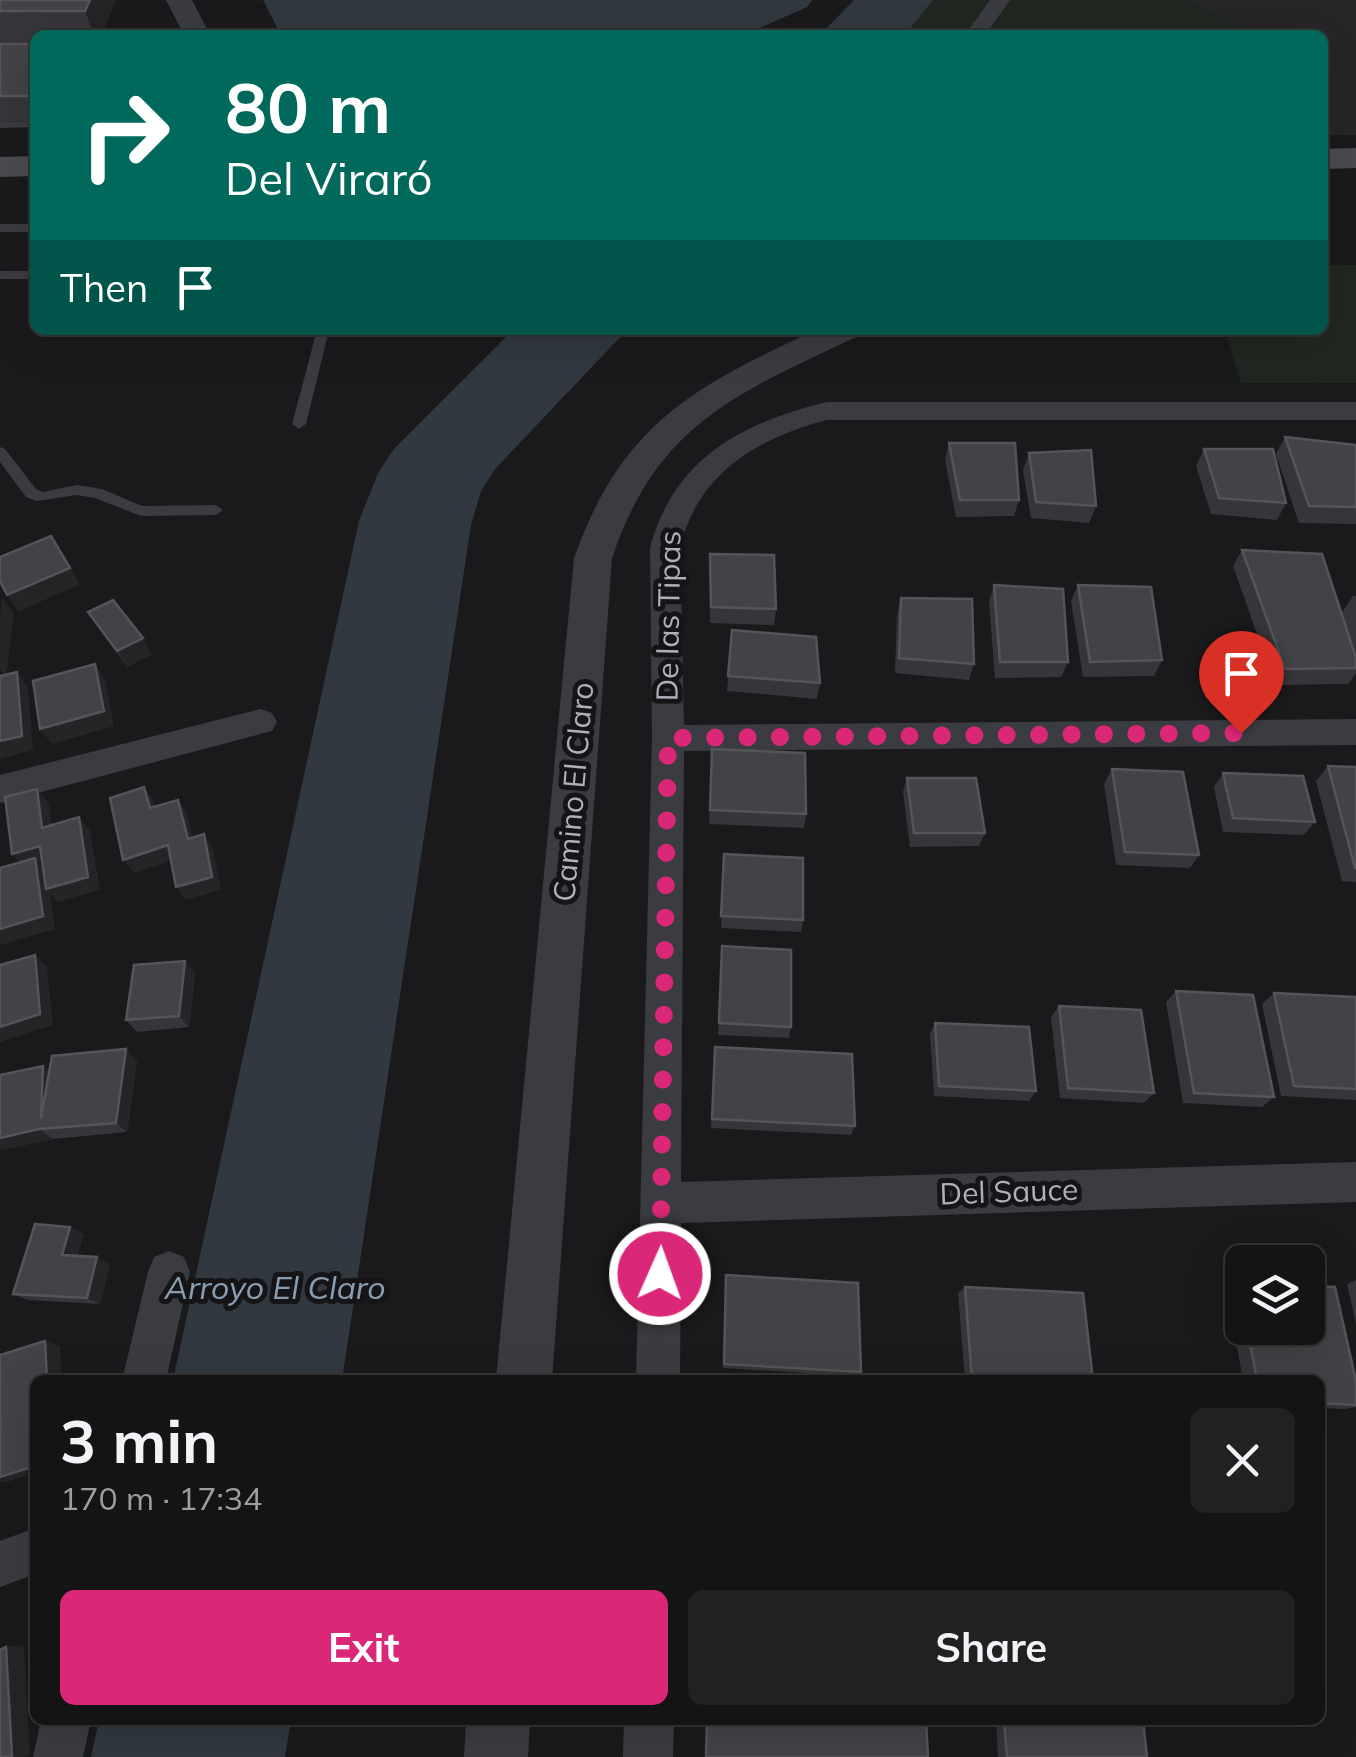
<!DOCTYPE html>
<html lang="en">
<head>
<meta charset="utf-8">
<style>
	body { margin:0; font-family:Mulish,sans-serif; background:#212122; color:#f1f3f6; height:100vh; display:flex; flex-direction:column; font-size:38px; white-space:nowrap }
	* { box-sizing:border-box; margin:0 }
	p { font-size:32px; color:#9d9ea0 }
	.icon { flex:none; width:55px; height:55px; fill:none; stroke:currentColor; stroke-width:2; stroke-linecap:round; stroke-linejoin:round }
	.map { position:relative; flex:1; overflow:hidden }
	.panel { position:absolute; left:30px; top:1375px; width:1295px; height:350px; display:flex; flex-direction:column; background:#141415; border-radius:15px; box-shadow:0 10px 40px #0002,0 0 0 2px #333334 }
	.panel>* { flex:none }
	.guide { position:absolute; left:30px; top:30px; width:1298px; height:305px; border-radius:15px; box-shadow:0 10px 40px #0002,0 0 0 2px #333334; background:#00695c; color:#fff; overflow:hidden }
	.buttons { position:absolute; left:1225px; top:1245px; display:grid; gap:20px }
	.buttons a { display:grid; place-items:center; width:100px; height:100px; border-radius:15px; background:#141415; box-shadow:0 10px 40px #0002,0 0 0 2px #333334; font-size:50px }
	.pin { position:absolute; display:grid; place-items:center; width:85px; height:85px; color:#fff; margin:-102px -42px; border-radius:50% 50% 50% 0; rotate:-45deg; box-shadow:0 0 10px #0007 }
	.pin .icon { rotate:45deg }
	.me { position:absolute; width:110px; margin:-55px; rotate:2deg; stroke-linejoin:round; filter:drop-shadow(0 0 8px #0008) }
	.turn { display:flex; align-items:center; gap:35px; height:210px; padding:0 30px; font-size:45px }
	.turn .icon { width:130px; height:130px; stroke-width:2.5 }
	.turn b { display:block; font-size:70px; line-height:85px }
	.then { display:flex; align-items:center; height:95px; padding:0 30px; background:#0003; gap:20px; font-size:38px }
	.round { display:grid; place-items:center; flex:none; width:105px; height:105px; border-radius:15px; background:#212122 }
	.summary { display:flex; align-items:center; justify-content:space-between; height:170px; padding:0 30px }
	h1 { font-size:60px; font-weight:700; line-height:75px }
	.cta { display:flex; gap:20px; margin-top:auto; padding:20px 30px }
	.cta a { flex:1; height:115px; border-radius:15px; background:#db2777; color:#fff; font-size:40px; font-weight:700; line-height:115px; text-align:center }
	.cta a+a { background:#212122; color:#f1f3f6 }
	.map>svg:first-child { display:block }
	.built { fill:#262629 }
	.green { fill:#202721 }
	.water { fill:#31383f }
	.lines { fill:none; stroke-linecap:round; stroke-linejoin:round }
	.service { fill:#3b3c41; fill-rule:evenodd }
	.minor { fill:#3b3c41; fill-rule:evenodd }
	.tertiary { fill:#3b3c41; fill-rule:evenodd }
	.secondary { fill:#4a4b50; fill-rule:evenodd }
	.wall { fill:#36363a }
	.shaded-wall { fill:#252528 }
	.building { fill:#434347; stroke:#545559; stroke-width:2.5 }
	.route { stroke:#db2777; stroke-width:18; stroke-dasharray:0 32.4 }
	.labels { text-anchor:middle; stroke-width:10; stroke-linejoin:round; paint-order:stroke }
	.street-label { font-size:30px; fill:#aeb1ba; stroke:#151517 }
	.water-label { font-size:32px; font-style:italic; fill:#899db1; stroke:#151517 }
</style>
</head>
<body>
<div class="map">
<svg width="1356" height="1757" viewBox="0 0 1356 1757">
	<rect width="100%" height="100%" fill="#1a1a1c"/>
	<path class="built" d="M1186 0H1356V135H1323L1322 35H1251Z"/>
	<path class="green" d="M933 0H1186L1251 35H905Z
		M1323 265H1356V383H1241L1225 330H1322Z"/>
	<path class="water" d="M263 0H812L807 7 744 35H281Z
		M854 0H933L905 35H820Z
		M513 330H627L495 469 481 491 471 525 342 1380H173L359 521 378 473 394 449Z
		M99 1720H291L285 1757H91Z"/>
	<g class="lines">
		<path class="service" d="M35 121V127L0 128V122Z
			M0 224H35V232H0Z
			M0 271H35V279H0Z
			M317 330H329L306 424 299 429 292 424Z
			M0 447 5 449 36 489 43 492 77 485 102 489 142 506 216 505 223 510 216 515 141 516 95 498 77 495 37 501 26 497 0 462Z"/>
		<path class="minor" d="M990 0H1010L985 35H965Z
			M827 402H1356V420H827C757 438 697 474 680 548L684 725 1356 719V745L684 751 681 1182 1356 1162V1202L681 1223 680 1380H636L652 738 650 548C673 459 743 422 827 402Z
			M261 709 272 713 277 722 272 731 0 803V775Z
			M169 1251 184 1257 190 1272 166 1380H122L148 1272 154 1257Z
			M35 1528V1574L0 1587V1541Z
			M41 1720H91L83 1757H33Z
			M624 1720H674L673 1757H623Z"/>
		<path class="tertiary" d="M166 0H192L210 35H184Z
			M816 330H861L856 337C736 394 657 424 612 558L552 1380H496L574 558C622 424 693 387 816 330Z
			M466 1720H530L528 1757H464Z"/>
		<path class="secondary" d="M1356 148V168L1322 169V149Z
			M35 156V176L0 177V157Z"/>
	</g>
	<path class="wall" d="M0 0H114L115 2 101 35H35V43H0Z
		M0 44H35V121L0 122Z
		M1285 437 1356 445V524L1299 523 1276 454Z
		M949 443 1019 500 1014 516 956 517 945 460Z
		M1204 449 1286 503 1277 520 1211 514 1196 466Z
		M1029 453 1096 506 1089 523 1031 518 1023 470Z
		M1242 550 1356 658V673L1348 684 1275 685 1233 566Z
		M710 570 776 609 774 625 710 623Z
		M994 585 1068 662 1061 677 995 678 989 601Z
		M1078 585 1162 660 1154 676 1083 677 1071 601Z
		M1353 596H1356V654L1342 612Z
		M901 598 974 664 969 680 895 673 897 614Z
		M88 612 152 654 127 667Z
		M732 630 820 683 817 699 727 691Z
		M712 749 806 814 804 828 709 824Z
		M1328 766 1356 767V882L1342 881 1316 781Z
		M1112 769 1199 855 1190 868 1116 865 1104 784Z
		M1223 773 1315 822 1304 835 1223 832 1214 787Z
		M907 778 985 833 979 846 910 847 903 792Z
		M724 854 803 920 801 932 721 928Z
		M722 946 791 1027 789 1038 718 1035Z
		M195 973 189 1027 137 1032 126 1020Z
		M1176 991 1274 1097 1262 1107 1183 1103 1166 1002Z
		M1274 993 1356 997V1100L1281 1096 1262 1004Z
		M1059 1006 1154 1093 1144 1103 1060 1098 1051 1017Z
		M935 1023 1036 1091 1029 1101 934 1096 930 1034Z
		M715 1047 855 1126 851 1135 711 1128Z
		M137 1060 127 1132 53 1139 0 1150V1075L49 1071Z
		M84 1234 77 1256 110 1264 100 1304 28 1300 13 1294Z
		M726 1275 861 1372 857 1376 723 1368Z
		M1356 1280V1324L1347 1284Z
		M1239 1282H1242V1328H1308L1356 1381V1407L1345 1409 1320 1408V1380H1243L1226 1288Z
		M965 1287 1093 1380H965L958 1293Z
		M996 1720H1143L1147 1757H998Z"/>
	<path class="shaded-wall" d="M90 0H114L115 2 101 35H94L85 11Z
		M51 536 80 585 18 611 7 595Z
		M2 597 14 613 6 677 0 669V616Z
		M143 638 152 654 127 667 117 651Z
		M95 664 105 679 114 726 52 744 40 729Z
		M17 672 28 687 33 750 0 759V741Z
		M144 787 154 801 159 822 150 808Z
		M37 789 49 803 54 842 42 828Z
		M178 800 187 814 197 853 188 839Z
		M79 817 90 831 100 890 58 902 50 894 55 929 0 945V929L24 867 12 854 40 846 52 859 39 863 47 872Z
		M204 834 213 848 221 890 185 900 176 887Z
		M168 845 177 859 134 873 123 860Z
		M35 955 47 967 53 1025 0 1042V1027Z
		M185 961 195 973 189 1027 179 1016Z
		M126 1049 137 1060 127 1132 116 1123Z
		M43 1066 56 1076 41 1118Z
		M39 1129 53 1139 0 1150V1138Z
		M70 1227 84 1234 75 1262 62 1255Z
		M97 1257 110 1264 100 1304 87 1298Z
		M45 1341 60 1346 62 1380H47Z
		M35 1466V1473L7 1482H0V1477Z
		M24 1645 30 1754 24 1757H12L6 1647Z"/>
	<path class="building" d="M0 0H90L85 11H0Z
		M0 44H35V96H0Z
		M1285 437 1356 445V507L1309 506Z
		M949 443H1015L1019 500H960Z
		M1204 449H1273L1286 503 1219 498Z
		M1091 450 1096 506 1036 502 1029 453Z
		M51 536 70 568 7 595 0 581V557Z
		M1242 550 1322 554 1356 658V668L1285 669Z
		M710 554 774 555 776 609 711 607Z
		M994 585 1063 589 1068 662H1000Z
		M1078 585 1151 587 1162 660 1090 662Z
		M901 598 972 599 974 664 899 658Z
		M113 600 143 638 117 651 88 612Z
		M732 630 816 637 820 683 728 676Z
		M95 664 104 711 40 729 33 681Z
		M17 672 22 736 0 741V676Z
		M712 749 805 753 806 814 710 810Z
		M1328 766 1356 767V868H1355Z
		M1112 769 1183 772 1199 855 1125 852Z
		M1223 773 1303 776 1315 822 1233 818Z
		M907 778H976L985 833H914Z
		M144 787 150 808 178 800 188 839 204 834 212 877 176 887 168 845 123 860 110 798Z
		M37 789 42 828 79 817 88 877 46 889 40 846 12 854 5 797Z
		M724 854 803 858V920L721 916Z
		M35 858 43 916 0 929V868Z
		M722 946 791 950V1027L719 1023Z
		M35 955 40 1014 0 1027V965Z
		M185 961 179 1016 126 1020 134 965Z
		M1176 991 1253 995 1274 1097 1194 1093Z
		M1274 993 1356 997V1089L1294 1086Z
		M1059 1006 1141 1010 1154 1093 1068 1088Z
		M935 1023 1029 1027 1036 1091 939 1086Z
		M715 1047 852 1054 855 1126 712 1119Z
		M126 1049 116 1123 39 1129 0 1138V1075L43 1066 41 1118 52 1056Z
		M35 1224 70 1227 62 1255 97 1257 87 1298 13 1294Z
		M726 1275 858 1283 861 1372 724 1364Z
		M1239 1282H1242V1300Z
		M1308 1286 1335 1287 1356 1381V1405L1320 1403V1380H1257L1247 1328H1308Z
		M965 1287 1083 1293 1093 1380H972Z
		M45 1341 47 1380H35V1466L0 1477V1355Z
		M6 1647 12 1757H0V1650Z
		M707 1720H926L928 1757H706Z
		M1004 1720H1143L1147 1757H1007Z"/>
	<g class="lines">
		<path class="route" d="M660 1274 668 738 1241 733"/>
	</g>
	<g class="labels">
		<g class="street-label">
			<text transform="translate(669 616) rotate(-89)" y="10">De las Tipas</text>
			<text transform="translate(574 792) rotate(-85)" y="10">Camino El Claro</text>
			<text transform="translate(1009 1192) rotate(-2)" y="10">Del Sauce</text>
		</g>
		<g class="water-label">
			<text x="275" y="1299">Arroyo El Claro</text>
		</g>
	</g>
</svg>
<div class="buttons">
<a><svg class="icon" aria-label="layers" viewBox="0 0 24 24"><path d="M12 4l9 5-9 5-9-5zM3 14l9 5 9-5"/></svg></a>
</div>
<div class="pin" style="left:1241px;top:733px;background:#d93025"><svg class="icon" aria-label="arrive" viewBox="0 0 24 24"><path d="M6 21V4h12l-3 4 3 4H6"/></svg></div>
<svg class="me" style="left:660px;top:1274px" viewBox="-20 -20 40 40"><circle r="17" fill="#db2777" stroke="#fff" stroke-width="3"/><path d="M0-11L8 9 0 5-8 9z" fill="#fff"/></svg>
<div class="guide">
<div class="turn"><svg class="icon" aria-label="right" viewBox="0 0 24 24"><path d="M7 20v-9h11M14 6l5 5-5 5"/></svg><div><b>80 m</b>Del Viraró</div></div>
<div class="then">Then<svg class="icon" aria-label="arrive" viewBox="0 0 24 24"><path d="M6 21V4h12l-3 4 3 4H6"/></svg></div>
</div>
<section class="panel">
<div class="summary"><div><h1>3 min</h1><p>170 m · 17:34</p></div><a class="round"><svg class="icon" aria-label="close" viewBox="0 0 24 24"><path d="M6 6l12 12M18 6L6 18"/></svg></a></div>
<div class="cta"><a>Exit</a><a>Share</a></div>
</section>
</div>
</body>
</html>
